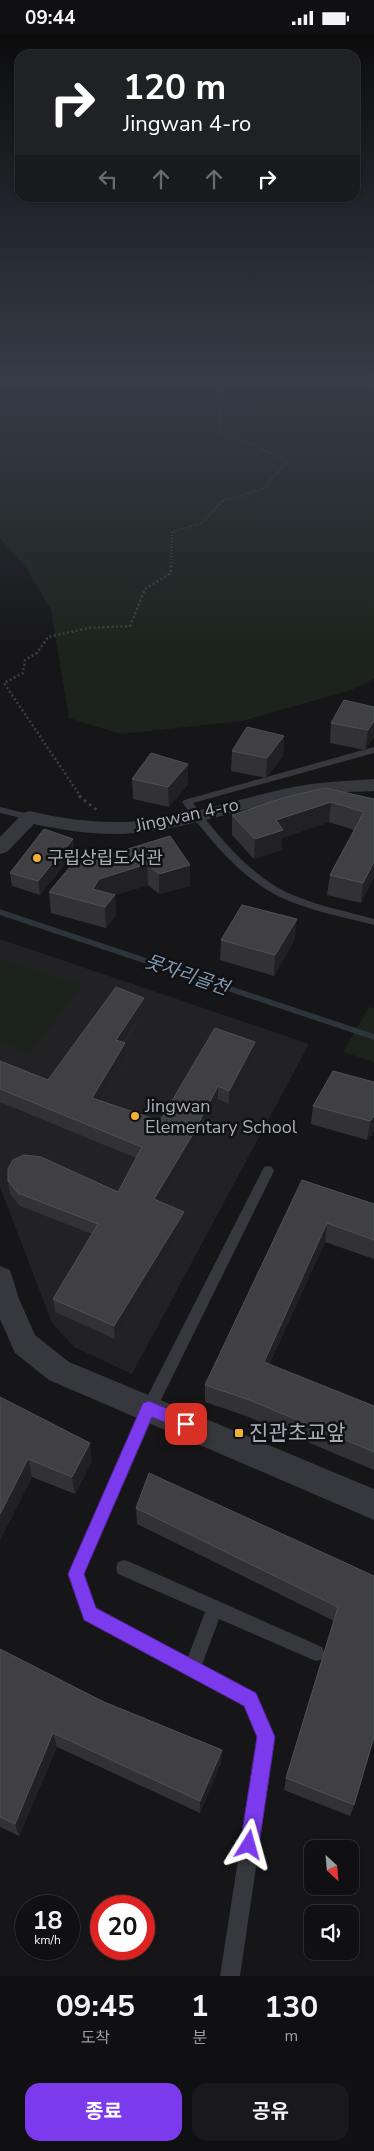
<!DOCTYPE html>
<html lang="ko">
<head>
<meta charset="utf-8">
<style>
	body { margin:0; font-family:"Nunito Sans","Noto Sans KR",sans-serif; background:#19191b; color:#f1f3f6; height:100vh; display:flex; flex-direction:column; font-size:19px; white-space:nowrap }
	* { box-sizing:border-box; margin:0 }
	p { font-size:16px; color:#9c9d9f }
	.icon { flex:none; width:28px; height:28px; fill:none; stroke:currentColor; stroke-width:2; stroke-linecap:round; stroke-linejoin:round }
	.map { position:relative; height:1941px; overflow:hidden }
	.details { display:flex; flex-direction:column; background:#101012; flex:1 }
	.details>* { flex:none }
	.banner { position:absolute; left:15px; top:15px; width:345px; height:152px; border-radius:15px; box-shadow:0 1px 4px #0004,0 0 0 1px #303032; background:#202124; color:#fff; overflow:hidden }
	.needle { width:32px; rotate:154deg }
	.buttons { position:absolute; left:304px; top:1805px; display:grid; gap:10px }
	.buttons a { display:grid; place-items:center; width:55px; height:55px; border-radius:10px; background:#101012; box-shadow:0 1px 4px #0004,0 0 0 1px #303032; font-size:25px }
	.speed { position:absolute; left:15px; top:1860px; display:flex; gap:10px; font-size:25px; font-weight:700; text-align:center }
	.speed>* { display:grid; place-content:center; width:65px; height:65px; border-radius:50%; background:#101012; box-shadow:0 1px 4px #0004,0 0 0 1px #303032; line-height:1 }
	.speed small { font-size:12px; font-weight:400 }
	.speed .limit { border:8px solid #d22; background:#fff; color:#111 }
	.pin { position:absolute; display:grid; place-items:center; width:42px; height:42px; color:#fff; margin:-21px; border-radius:10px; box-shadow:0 2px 8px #0006 }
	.me { position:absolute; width:55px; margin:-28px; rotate:8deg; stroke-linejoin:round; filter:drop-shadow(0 0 4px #0008) }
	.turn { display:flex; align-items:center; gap:18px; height:105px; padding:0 25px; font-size:22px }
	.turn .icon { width:65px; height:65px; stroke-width:2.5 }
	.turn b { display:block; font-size:35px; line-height:42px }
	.lanes { display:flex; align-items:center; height:48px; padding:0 25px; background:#0003; justify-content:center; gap:25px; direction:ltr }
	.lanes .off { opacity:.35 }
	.eta { display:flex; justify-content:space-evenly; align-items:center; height:85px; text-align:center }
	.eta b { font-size:30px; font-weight:700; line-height:35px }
	.button { display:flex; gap:10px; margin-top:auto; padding:10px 25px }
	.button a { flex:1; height:58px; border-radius:15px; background:#7c3aed; color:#fff; font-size:20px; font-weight:700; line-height:58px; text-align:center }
	.button a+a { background:#19191b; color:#f1f3f6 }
	.status { display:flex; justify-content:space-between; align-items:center; height:35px; padding:0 25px; background:#101012; direction:ltr }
	.status svg { height:14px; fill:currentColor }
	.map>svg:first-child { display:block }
	.built { fill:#222225 }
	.green { fill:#1c231d }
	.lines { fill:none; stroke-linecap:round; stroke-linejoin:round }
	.stream { stroke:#2c353c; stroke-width:5.5 }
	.path-far2 { stroke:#3d3f44; stroke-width:2; stroke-dasharray:1 2; stroke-linecap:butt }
	.path-far1 { stroke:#3d3f44; stroke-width:2.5; stroke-dasharray:2 2.5; stroke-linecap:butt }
	.path { stroke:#3d3f44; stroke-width:3; stroke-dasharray:2.5 4; stroke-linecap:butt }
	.service { fill:#37383d; fill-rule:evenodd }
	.minor { fill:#37383d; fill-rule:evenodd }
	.wall { fill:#323236 }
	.shaded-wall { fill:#212124 }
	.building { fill:#3f3f44; stroke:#4f5156 }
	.route { fill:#7c3aed; stroke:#51269a }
	.poi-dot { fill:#f2b134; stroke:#111113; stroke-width:2 }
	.labels { text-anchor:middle; stroke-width:5; stroke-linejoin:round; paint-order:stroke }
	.street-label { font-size:18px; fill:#a8adb8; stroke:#111113 }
	.poi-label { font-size:18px; fill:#a8adb8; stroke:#111113; text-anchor:start }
	.water-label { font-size:19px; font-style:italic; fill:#7f9bb3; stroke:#111113 }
	.near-poi-label { font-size:21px; fill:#a8adb8; stroke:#111113; text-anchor:start }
</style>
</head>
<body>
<div class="status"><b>09:44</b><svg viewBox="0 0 49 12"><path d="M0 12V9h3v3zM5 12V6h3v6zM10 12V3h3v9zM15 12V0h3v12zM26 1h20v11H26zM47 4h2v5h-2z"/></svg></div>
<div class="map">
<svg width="374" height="1941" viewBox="0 0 374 1941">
	<rect width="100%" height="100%" fill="#161618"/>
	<path class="built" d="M0 904 309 1009 132 1339 74 1312 52 1288 0 1152Z"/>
	<path class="green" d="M374 345V644L351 655 242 686 121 699 69 683 51 575 27 534 0 503V345Z
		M0 924 82 950 30 1018 0 1007Z
		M369 972 374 973V1027L343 1017Z"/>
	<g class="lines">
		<path class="stream" d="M0 877 374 1002"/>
		<path class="path-far2" d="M171 528 172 497 202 488 222 466 263 454 287 427 263 414 220 398V345"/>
		<path class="path-far1" d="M81 762 4 648 23 638 25 625 37 618 48 602 89 593 130 591 145 554 171 538V527"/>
		<path class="path" d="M79 761 98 776"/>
		<path class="service" d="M374 712V718L193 768C219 802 247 837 286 857 314 870 345 876 374 884V890C343 882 311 876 282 863 240 843 208 803 182 767L184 765Z
			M0 772 33 780 35 782 30 785 0 778Z
			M268 1131 272 1132 274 1136 155 1377 84 1539 96 1573 188 1622 205 1577 118 1539 116 1533 118 1527 124 1525 130 1527 322 1612 324 1618 322 1624 316 1626 219 1584 202 1630 256 1659 275 1702 240 1941H220L257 1702 244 1671 84 1585 68 1539 144 1368 264 1132Z"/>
		<path class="minor" d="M374 744V756C344 757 313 758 284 765 229 777 173 798 117 799 88 799 62 795 34 789L7 817 0 819V802L23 778 30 776C59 783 86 787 116 787 172 787 229 766 284 754 313 747 344 746 374 744Z
			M0 1231 10 1235 19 1264 35 1300 69 1327 374 1454V1485L49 1345 15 1318 0 1284Z"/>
	</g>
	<path class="wall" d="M374 672V702L365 715 330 708 331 688Z
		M284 701 283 721 266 743 231 736 232 716Z
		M188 729V749L169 772 133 764 132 744Z
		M286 762 374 764V842L361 868 327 860 330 840 354 795 329 787 282 803V815L254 824 232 800V780Z
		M170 801 190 851 159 859 148 850 115 860 116 880 106 893 51 878 49 857Z
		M74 817 40 860 12 851 10 838Z
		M295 904 274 941 220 925 221 905Z
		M144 963V976L124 1008 126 1022 100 1066 160 1086 255 1007 254 1021 229 1069 218 1064 193 1112 160 1167 184 1190 115 1304 55 1277 53 1264 92 1199 20 1171 10 1159 8 1146 118 1157 136 1123 0 1067V1026L48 1045Z
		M374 1047V1096L367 1105 311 1089 313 1071Z
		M302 1145 374 1169V1224L325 1207 269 1330 374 1371V1435L246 1381 205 1367V1350Z
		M0 1362 92 1426 75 1459 32 1442 0 1505Z
		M136 1473 374 1541 354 1770 350 1781 284 1755 286 1743 334 1586 137 1489Z
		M0 1614 104 1667 222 1715 221 1728 200 1778 57 1712 19 1801 0 1792Z"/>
	<path class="shaded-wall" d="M374 686V702L365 715 368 695Z
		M284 701 283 721 266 743 267 723Z
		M188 729V749L169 772 168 752Z
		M331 767 329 787 282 803V815L254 824 255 804 276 785Z
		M73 804 74 817 40 860 38 846Z
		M374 827V842L361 868 363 848Z
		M147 829 148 850 115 860 116 880 106 893 105 872 93 854 99 844Z
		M190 830V851L159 859V839Z
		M297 884 295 904 274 941 275 920Z
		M144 963V976L116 1019V1005Z
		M255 1007 254 1021 229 1069V1056Z
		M125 1008 126 1022 93 1077 92 1063Z
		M218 1051V1064L193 1112 154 1177V1164Z
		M374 1081V1096L367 1105 370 1086Z
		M184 1177V1190L115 1304 114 1291Z
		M327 1188 325 1207 262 1345 264 1327Z
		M90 1408 92 1426 75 1459 72 1442Z
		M28 1424 32 1442 0 1505V1479Z
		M53 1698 57 1712 19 1801 15 1789Z
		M222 1715 221 1728 200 1778V1766Z"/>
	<path class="building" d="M344 665 374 672V686L368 695 331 688Z
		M247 692 284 701 267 723 232 716Z
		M151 718 188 729 168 752 132 744Z
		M325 753 374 764V827L363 848 330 840 364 777 331 767 276 785 283 795 255 804 232 780 286 762Z
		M44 794 73 804 38 846 10 838Z
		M170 801 190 830 159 839 147 829 99 844 93 854 115 860 105 872 49 857 70 832Z
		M242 870 297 884 275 920 221 905Z
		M116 952 144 963 116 1005 125 1008 92 1063 160 1086 215 993 255 1007 229 1056 218 1051 193 1099 154 1164 184 1177 114 1291 53 1264 98 1189 18 1158 8 1146V1134L13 1125 24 1120 41 1122 118 1157 142 1112 0 1054V1026L48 1045Z
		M333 1036 374 1047V1081L370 1086 313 1071Z
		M302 1145 374 1169V1205L327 1188 264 1327 374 1371V1417L247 1364 205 1350Z
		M0 1362 90 1408 72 1442 28 1424 0 1479Z
		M149 1438 374 1541V1702L354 1770 286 1743 338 1572 136 1473Z
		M0 1614 104 1667 222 1715 200 1766 53 1698 15 1789 0 1782Z"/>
	<linearGradient id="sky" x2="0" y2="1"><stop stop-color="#0c0c0d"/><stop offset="0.56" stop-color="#363c48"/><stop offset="1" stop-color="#363c48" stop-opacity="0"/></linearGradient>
	<rect width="374" height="617" fill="url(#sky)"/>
	<path class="route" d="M149 1366 192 1384 194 1389 192 1394 186 1396 152 1382 84 1539 96 1573 256 1658 275 1702 259 1810 256 1817 249 1820 242 1817 240 1810 257 1702 244 1671 84 1585 68 1539 143 1368Z"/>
	<g class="poi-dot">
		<circle cx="37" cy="823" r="5"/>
		<circle cx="135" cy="1081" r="5"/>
		<rect x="234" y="1393" width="10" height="10" rx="2.5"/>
	</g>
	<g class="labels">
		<g class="street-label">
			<text transform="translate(187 780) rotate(-12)" y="6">Jingwan 4-ro</text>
		</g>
		<g class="poi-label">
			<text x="47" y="829">구립상립도서관</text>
			<text x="145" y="1077">Jingwan<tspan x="145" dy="21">Elementary School</tspan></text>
		</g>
		<g class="water-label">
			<text transform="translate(187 939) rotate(19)" y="7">못자리골천</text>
		</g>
		<g class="near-poi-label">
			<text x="249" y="1405">진관초교앞</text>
		</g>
	</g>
</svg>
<div class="buttons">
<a><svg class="needle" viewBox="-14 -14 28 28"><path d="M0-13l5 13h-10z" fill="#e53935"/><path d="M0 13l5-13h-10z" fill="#9c9d9f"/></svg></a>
<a><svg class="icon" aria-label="sound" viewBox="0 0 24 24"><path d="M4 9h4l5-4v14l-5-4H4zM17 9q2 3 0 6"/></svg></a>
</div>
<div class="speed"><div>18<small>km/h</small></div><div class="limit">20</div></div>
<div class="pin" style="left:186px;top:1389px;background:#d93025"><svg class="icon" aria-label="arrive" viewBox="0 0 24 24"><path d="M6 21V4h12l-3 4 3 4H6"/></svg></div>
<svg class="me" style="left:249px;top:1810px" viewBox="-20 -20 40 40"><path d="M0-17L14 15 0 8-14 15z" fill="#7c3aed" stroke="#fff" stroke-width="4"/></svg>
<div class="banner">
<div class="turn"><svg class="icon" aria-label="right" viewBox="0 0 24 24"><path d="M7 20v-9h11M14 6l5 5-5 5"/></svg><div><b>120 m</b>Jingwan 4-ro</div></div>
<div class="lanes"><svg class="icon off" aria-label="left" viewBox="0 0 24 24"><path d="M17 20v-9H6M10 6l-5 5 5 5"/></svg><svg class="icon off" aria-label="ahead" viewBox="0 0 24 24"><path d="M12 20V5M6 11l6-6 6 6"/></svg><svg class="icon off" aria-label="ahead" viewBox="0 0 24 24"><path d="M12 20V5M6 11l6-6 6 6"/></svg><svg class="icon" aria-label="right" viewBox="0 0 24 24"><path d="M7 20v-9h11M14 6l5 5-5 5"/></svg></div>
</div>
</div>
<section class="details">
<div class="eta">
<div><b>09:45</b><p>도착</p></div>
<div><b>1</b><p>분</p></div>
<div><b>130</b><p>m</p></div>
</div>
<div class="button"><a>종료</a><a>공유</a></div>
</section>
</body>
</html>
